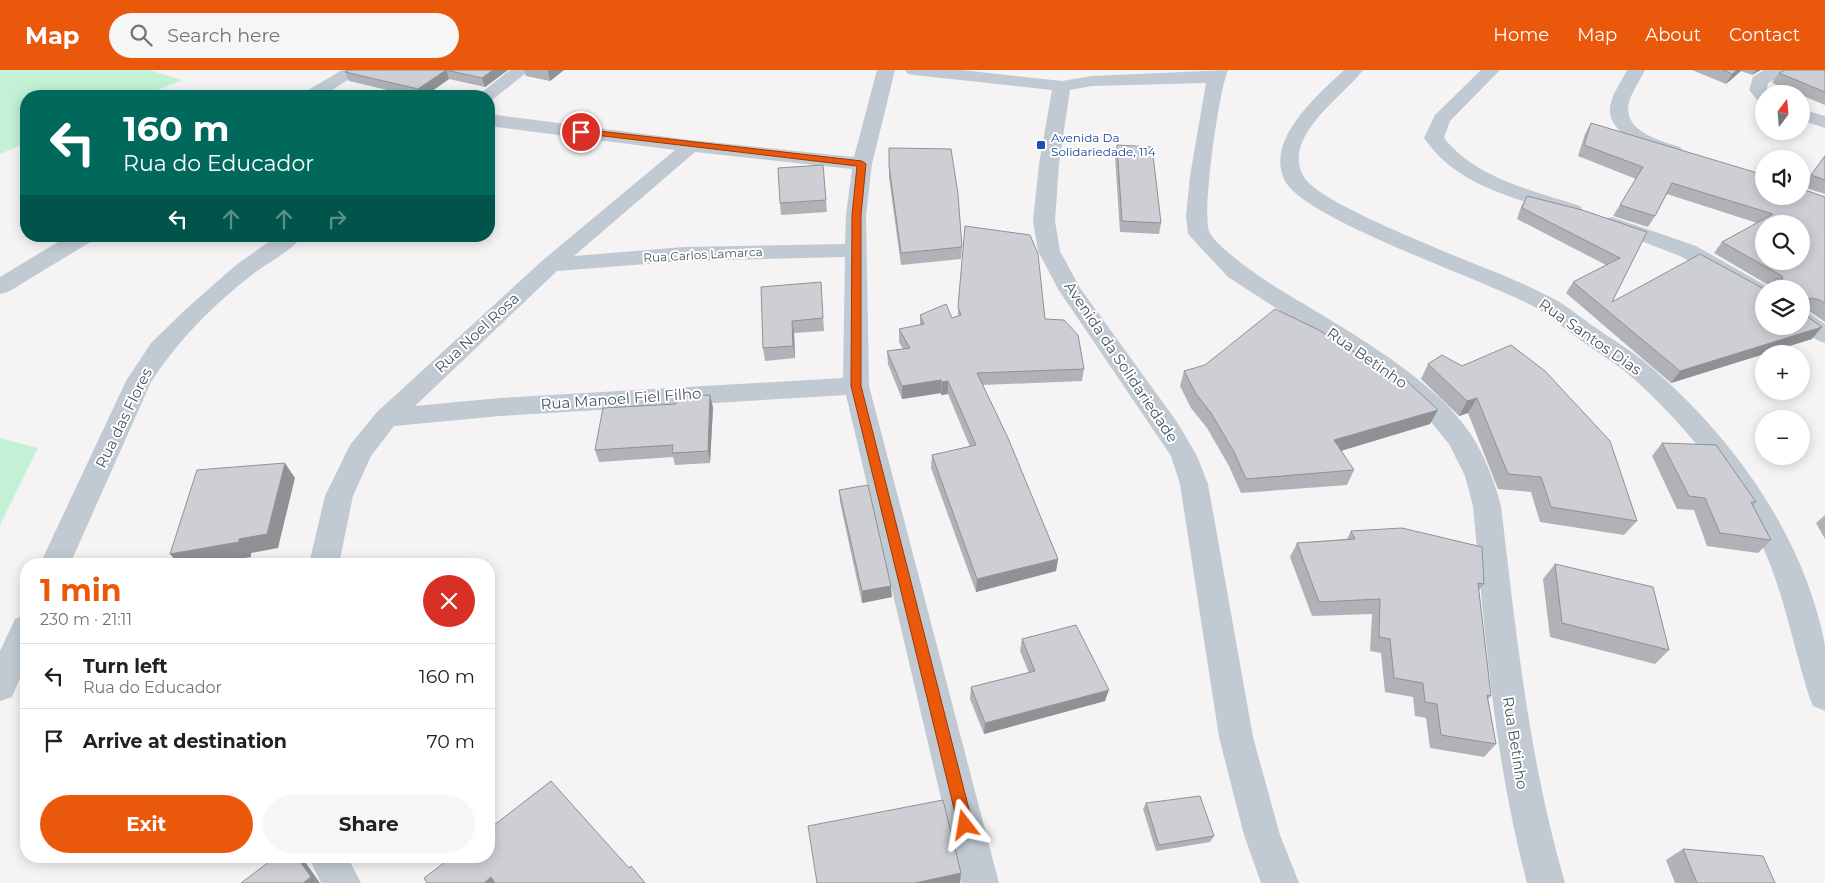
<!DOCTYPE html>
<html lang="en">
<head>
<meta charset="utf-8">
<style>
	body { margin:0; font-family:Montserrat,sans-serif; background:#f6f6f6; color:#202124; height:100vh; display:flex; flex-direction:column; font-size:19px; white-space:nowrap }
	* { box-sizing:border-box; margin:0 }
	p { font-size:16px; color:#757577 }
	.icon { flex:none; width:28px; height:28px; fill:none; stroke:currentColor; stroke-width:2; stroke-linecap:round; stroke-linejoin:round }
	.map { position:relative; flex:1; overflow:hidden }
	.drawer { position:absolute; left:20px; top:488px; width:475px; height:305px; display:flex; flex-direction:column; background:#fff; border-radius:20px; box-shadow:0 2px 12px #0003 }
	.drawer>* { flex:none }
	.banner { position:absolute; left:20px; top:20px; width:475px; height:152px; border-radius:20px; box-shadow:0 2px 12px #0003; background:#00695c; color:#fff; overflow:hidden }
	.needle { width:32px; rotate:16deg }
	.buttons { position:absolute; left:1755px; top:15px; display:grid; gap:10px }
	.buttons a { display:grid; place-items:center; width:55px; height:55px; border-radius:50%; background:#fff; box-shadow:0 2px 12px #0003; font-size:25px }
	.pin { position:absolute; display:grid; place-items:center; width:42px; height:42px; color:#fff; margin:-21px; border:2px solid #fff; border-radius:50%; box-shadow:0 1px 5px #0007 }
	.me { position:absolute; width:55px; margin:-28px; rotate:346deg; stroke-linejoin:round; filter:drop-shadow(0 0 4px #0008) }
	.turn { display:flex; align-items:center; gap:18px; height:105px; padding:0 20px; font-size:22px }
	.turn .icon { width:65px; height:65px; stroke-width:2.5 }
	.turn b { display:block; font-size:35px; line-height:42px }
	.lanes { display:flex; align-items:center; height:48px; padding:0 20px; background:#0003; justify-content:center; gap:25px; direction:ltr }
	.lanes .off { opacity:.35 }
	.round { display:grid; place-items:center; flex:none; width:52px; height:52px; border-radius:26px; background:#f6f6f6 }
	.head { display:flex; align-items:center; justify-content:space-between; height:85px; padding:0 20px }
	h1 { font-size:30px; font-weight:700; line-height:38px; color:#ea580c }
	.cta { display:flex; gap:10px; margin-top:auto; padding:10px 20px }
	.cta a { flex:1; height:58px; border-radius:30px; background:#ea580c; color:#fff; font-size:20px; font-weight:700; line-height:58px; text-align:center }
	.cta a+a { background:#f6f6f6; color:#202124 }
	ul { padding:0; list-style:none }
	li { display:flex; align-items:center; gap:15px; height:65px; padding:0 20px; border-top:1px solid #e0e0e0 }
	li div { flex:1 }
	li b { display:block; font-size:19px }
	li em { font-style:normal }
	header { display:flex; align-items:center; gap:30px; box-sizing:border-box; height:70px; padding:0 25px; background:#ea580c; color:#fff }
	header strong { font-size:24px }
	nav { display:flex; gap:28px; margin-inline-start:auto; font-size:18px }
	.search { width:350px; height:45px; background:#f6f6f6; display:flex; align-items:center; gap:12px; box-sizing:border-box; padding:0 18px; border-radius:28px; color:#757577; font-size:19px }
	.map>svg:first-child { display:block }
	.green { fill:#c3f1d5 }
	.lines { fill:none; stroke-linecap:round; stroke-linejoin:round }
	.street { fill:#c1cad2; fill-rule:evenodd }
	.wall { fill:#b0b2b7 }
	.shaded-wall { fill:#909195 }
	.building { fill:#cdcfd5; stroke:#909195; fill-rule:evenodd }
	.route { fill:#ea580c; stroke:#983908 }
	.transit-dot { fill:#1a4fb4; stroke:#fff; stroke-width:2 }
	.labels { text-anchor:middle; stroke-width:4; stroke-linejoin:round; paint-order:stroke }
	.far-transit-label { font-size:12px; fill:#164399; stroke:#fff; text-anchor:start }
	.far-street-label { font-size:12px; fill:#4a5661; stroke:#fff }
	.street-label { font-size:15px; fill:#4a5661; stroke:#fff }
</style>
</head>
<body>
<header>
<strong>Map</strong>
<div class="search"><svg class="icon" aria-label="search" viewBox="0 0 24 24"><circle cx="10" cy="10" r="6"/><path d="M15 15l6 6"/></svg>Search here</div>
<nav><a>Home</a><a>Map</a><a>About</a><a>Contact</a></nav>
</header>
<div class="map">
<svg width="1825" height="813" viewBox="0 0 1825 813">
	<rect width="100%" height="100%" fill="#f5f3f3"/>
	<path class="green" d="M0 0H149L182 10 143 26H26V73L0 84Z
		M0 368 38 378 0 455Z"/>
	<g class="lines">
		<path class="street" d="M342 0H363L323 26H302L305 22Z
			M510 0H530L492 30 489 31V26H477Z
			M877 0H895L872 94 866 145 869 316 999 813H961L846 325 500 346 394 356 371 386 353 426 339 494H309L325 426 350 375 377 342 543 190 675 80 489 56V44L691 70 854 87ZM695 82 852 99 846 145 845 174 684 177 574 186ZM845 187 843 308 500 328 415 336 557 201 684 191Z
			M905 0H962L1062 11 1092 6 1228 0C1219 20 1202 142 1209 161 1215 176 1257 205 1271 214 1333 253 1430 303 1470 363 1485 386 1494 410 1501 436 1516 563 1529 690 1565 813H1527C1494 689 1485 563 1473 436L1465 406 1449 374 1426 346 1379 305 1228 207 1188 164 1186 146 1190 106 1206 13 1092 16 1070 20 1059 94 1055 151 1060 181 1080 218 1177 352 1197 386 1208 414 1253 667 1280 765 1299 813H1261L1244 765 1219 667 1180 414 1171 386 1058 219 1038 181 1033 151 1039 94 1052 20 914 5 908 4Z
			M1344 0H1363C1344 26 1280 67 1304 107 1317 130 1416 169 1443 181 1479 196 1516 209 1550 227 1567 235 1581 248 1596 258 1613 270 1631 280 1646 293 1731 364 1804 465 1825 575 1825 596 1825 620 1825 641L1813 636 1809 626C1794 579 1785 528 1765 482 1739 420 1678 346 1627 303 1611 290 1594 280 1578 268 1565 259 1552 247 1538 239 1491 211 1302 150 1284 109 1266 68 1318 25 1344 0Z
			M1481 0H1500L1450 51 1444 68C1477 109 1532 120 1580 136L1583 140 1580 144 1573 146 1566 144C1514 128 1457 116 1424 68L1435 45Z
			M1627 0H1645C1640 11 1632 21 1629 32 1622 61 1659 70 1680 77L1683 81 1680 85C1660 90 1611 66 1610 42 1609 27 1621 13 1627 0Z
			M1764 0H1789L1786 4 1768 13 1767 19 1771 24H1764V32L1758 31 1749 20 1753 7Z
			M1801 39 1825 46V58L1801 50Z
			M1612 147 1696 176 1772 219H1764V231L1756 229 1680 186 1605 157 1601 153 1605 149Z
			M68 166H95L92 171 8 222 0 224V207Z
			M277 166H302C291 182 268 192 253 204 214 234 178 270 151 312L70 494H40L126 311 151 273 186 239 236 195Z
			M1801 241 1809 243 1825 254V273L1817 270 1797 256H1801Z
			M26 545V594L12 627 0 631V581L15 549Z
			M308 786H347L361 813H321Z"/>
	</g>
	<path class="wall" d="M349 0H508L485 17 449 9 425 26H413L349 11 345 2Z
		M524 0H564L550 11 526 6Z
		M1692 0H1761L1752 5 1741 1 1726 14Z
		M1825 0V35L1801 25V24H1798L1772 13 1779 3Z
		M1591 53 1802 119 1825 127V252L1809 241V243L1806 246 1812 269 1671 313 1566 223 1573 212 1606 195 1517 149 1521 137 1527 126 1647 162 1612 232 1764 256 1801 219H1768L1770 216 1714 183 1722 172 1757 153 1667 124 1655 146 1648 157 1613 146 1636 109 1578 86 1585 64Z
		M1117 75 1161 153 1159 164 1120 162 1115 86Z
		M1825 85V124L1803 117Z
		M889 96 962 177 961 189 901 195 889 108Z
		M826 130 827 142 781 145 780 133Z
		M821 212 824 261 794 263 795 288 765 291 763 278Z
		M958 237 1045 249 1084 299 1082 311 983 315 1058 489 1056 501 976 522 931 398 932 385 970 377 948 324 941 325V323L902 329 888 294 887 281 903 279 899 272V259L920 255V245L952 248 958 247Z
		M1442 285 1637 451 1624 465 1540 452 1531 422 1498 419 1468 343 1459 346 1421 309 1428 294Z
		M1184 301 1403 312 1430 354 1341 381 1354 400 1347 415 1241 423 1229 396 1207 358 1191 338 1180 316Z
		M676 334 713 337 710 393 675 395 673 387 599 392 595 380Z
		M1662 373 1756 432 1753 436 1771 470 1758 483 1707 476 1694 440 1677 439 1652 386Z
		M839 420 892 527 862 533 840 432Z
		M1825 445V469L1816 453Z
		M1351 461 1484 514 1479 520 1491 626 1488 629 1496 674 1484 687 1430 678 1426 648 1415 646 1413 627 1385 622 1381 583 1370 581 1372 544 1312 546 1290 487 1297 473 1347 469Z
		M1555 494 1669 580 1655 594 1550 567 1543 509Z
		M1022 569 1105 631 984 664 970 629 971 617 1029 603 1020 581Z
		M1146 733 1214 766 1210 772 1156 781 1143 739Z
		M1683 779 1775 813H1675L1666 790Z"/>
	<path class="shaded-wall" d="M446 0 449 9 425 26H421L418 19Z
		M493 0H508L485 17 482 8Z
		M549 0H564L550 11 548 1Z
		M1737 0H1742L1726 14 1732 4Z
		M1756 0H1761L1752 5Z
		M792 251 794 263 795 288 793 276Z
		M1822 257 1812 269 1671 313 1680 301Z
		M941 310V323L902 329V316Z
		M948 311V324L941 325 942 312Z
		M710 325 713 337 710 393 708 381Z
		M1477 328 1468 343 1459 346 1467 331Z
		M1438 340 1430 354 1327 385 1334 370Z
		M285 393 295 408 278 478 251 483V487L210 494H179L170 484 239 469Z
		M1058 489 1056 501 976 522 977 509Z
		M891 516 892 527 862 533V521Z
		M1109 620 1105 631 984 664 985 653Z
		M296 786H301L320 813H303Z
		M961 803 960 813H915Z
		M491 807 496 813H484Z"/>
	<path class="building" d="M349 0H493L482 8 446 0 418 19 345 2Z
		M1723 0H1737L1732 4Z
		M1785 0H1825V22L1779 3Z
		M1591 53 1764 105V126H1801V117L1802 119 1825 127V233L1820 230 1811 228 1809 229V243L1805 245 1822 257 1680 301 1573 212 1620 188 1522 138 1527 126 1582 140 1647 162 1612 232 1700 184 1764 219V256H1801V219H1774L1775 209H1783L1782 206 1722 172 1773 144 1672 113 1655 146 1620 135 1643 97 1584 75ZM1764 154H1801V191H1764Z
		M1117 75 1152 77 1161 153 1122 151Z
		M889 78 951 79 958 124 962 177 901 183 889 96Z
		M1825 86V110L1811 105Z
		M823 95 826 130 780 133 778 98Z
		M965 156 1030 165 1038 184 1045 249 1064 250 1078 265 1084 299 977 303 1008 368 1058 489 977 509 932 385 976 375 948 311 942 312 941 310 902 316 887 281 910 278 899 259 924 254 920 245 946 234 952 248 961 245 958 237Z
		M821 212 823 248 792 251 793 276 763 278 761 217Z
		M1275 239 1317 259 1403 312 1406 310 1438 340 1334 370 1354 400 1246 409 1234 382 1211 343 1196 324 1184 301 1205 295Z
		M1511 275 1545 301 1610 371 1637 451 1551 437 1541 407 1508 404 1477 328 1467 331 1428 294 1442 285 1462 296Z
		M710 325 708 381 672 383 673 375 595 380 603 338 676 334V327Z
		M1662 373 1716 375 1756 432H1751L1771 470 1720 463 1705 428 1689 426Z
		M285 393 267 464 239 469V472L170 484 197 400Z
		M868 415 891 516 862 521 839 420Z
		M1402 458 1482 477 1484 514 1478 513 1491 626 1487 625 1496 674 1441 665 1437 634 1425 632 1423 613 1394 608 1390 569 1379 567 1380 529 1319 532 1297 473 1355 469 1351 461Z
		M1555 494 1653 517 1669 580 1562 553Z
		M1076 555 1109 620 985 653 971 617 1035 601 1022 569Z
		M551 711 629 798 631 796 645 813H495L491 807 484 813H427L424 808 453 786H489V759Z
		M1200 726 1214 766 1159 775 1146 733Z
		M943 730 961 803 915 813H817L808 756Z
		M1683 779 1763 786 1775 813H1697Z
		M277 786H296L311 807 303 813H241Z"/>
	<path class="route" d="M581 59 862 91 866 94 861 145V316L973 755 971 760 965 762 960 760 958 755 851 316 852 145 857 96 578 63 577 62Z"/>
	<rect class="transit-dot" x="1036" y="70" width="10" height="10" rx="2.5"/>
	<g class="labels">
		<g class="far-transit-label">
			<text x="1051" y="72">Avenida Da<tspan x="1051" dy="14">Solidariedade, 114</tspan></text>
		</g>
		<g class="far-street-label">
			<text transform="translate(703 185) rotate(-3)" y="4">Rua Carlos Lamarca</text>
		</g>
		<g class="street-label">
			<text transform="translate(477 263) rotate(-43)" y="5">Rua Noel Rosa</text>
			<text transform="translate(1590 267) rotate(35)" y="5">Rua Santos Dias</text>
			<text transform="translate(1367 288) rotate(35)" y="5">Rua Betinho</text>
			<text transform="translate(1121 292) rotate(56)" y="5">Avenida da Solidariedade</text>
			<text transform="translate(621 329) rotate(-4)" y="5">Rua Manoel Fiel Filho</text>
			<text transform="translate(124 348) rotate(-64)" y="5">Rua das Flores</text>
			<text transform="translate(1515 673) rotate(81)" y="5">Rua Betinho</text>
		</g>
	</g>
</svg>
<div class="buttons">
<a><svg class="needle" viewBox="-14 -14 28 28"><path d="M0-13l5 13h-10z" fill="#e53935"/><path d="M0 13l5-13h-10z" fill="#757577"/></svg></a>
<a><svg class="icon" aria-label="sound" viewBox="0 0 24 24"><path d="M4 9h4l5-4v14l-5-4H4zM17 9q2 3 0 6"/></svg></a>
<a><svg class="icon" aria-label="search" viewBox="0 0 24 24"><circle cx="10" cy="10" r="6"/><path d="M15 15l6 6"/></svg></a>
<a><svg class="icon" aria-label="layers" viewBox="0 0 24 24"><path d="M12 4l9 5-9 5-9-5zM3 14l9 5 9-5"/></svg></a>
<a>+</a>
<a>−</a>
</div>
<div class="pin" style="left:581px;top:62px;background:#d93025"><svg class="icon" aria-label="arrive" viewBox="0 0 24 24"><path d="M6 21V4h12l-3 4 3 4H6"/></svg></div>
<svg class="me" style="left:965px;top:755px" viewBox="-20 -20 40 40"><path d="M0-17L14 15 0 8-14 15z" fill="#ea580c" stroke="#fff" stroke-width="4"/></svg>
<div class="banner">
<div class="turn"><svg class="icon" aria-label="left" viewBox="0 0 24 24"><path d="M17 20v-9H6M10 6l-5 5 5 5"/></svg><div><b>160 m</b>Rua do Educador</div></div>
<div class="lanes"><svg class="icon" aria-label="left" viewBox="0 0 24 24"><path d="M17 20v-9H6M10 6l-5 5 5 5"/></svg><svg class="icon off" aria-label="ahead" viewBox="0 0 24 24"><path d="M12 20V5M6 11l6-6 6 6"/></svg><svg class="icon off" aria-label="ahead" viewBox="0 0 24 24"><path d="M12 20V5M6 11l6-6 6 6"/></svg><svg class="icon off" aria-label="right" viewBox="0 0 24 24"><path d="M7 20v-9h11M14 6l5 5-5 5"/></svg></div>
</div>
<section class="drawer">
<div class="head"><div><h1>1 min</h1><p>230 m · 21:11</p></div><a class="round" style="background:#d93025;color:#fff"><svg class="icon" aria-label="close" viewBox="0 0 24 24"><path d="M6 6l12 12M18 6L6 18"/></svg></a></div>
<ul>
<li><svg class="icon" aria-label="left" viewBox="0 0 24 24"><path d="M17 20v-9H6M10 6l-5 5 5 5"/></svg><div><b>Turn left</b><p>Rua do Educador</p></div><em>160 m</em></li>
<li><svg class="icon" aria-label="arrive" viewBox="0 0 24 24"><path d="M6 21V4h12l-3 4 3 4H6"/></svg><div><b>Arrive at destination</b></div><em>70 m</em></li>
</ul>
<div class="cta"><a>Exit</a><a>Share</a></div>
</section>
</div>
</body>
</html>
